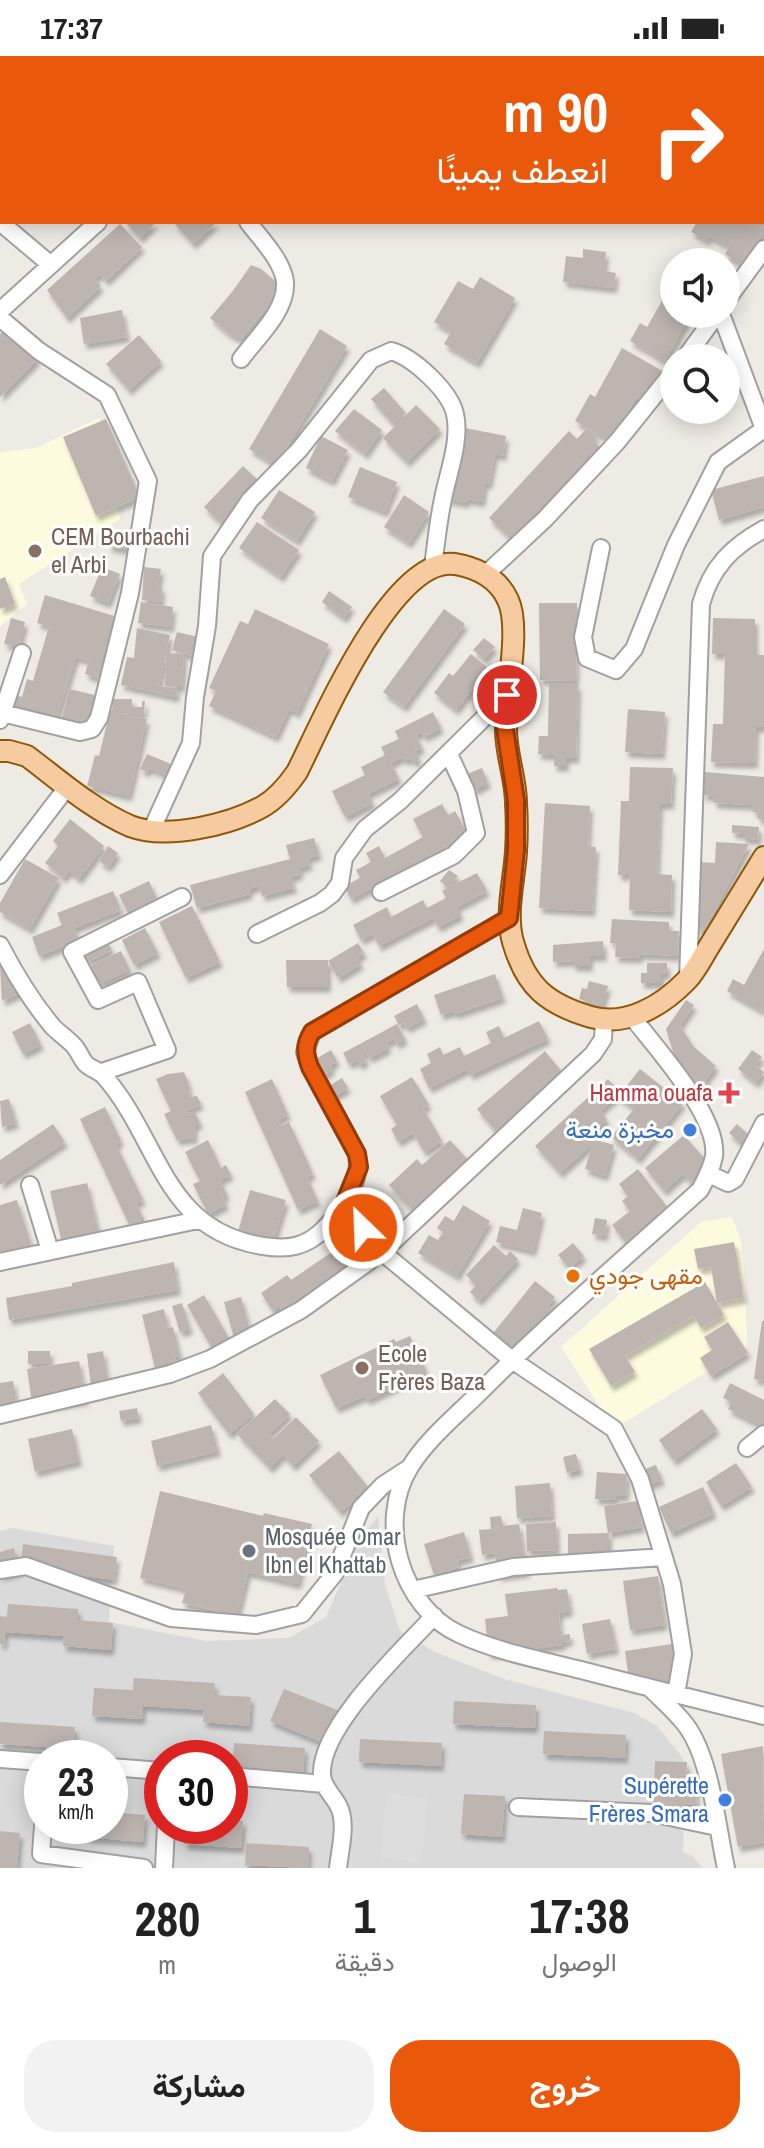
<!DOCTYPE html>
<html lang="ar">
<head>
<meta charset="utf-8">
<style>
	body { margin:0; font-family:"Archivo Narrow",Vazirmatn,sans-serif; background:#f2f2f2; color:#222; direction:rtl; height:100vh; display:flex; flex-direction:column; font-size:30px; white-space:nowrap }
	* { box-sizing:border-box; margin:0 }
	p { font-size:26px; color:#767676 }
	.icon { flex:none; width:44px; height:44px; fill:none; stroke:currentColor; stroke-width:2; stroke-linecap:round; stroke-linejoin:round }
	.map { position:relative; height:1812px; overflow:hidden; direction:ltr }
	.sheet { display:flex; flex-direction:column; background:#fff; flex:1 }
	.sheet>* { flex:none }
	.guide { position:absolute; left:0px; top:0px; width:764px; height:168px; box-shadow:0 4px 20px #0003; direction:rtl; background:#ea580c; color:#fff; overflow:hidden }
	.controls { position:absolute; left:660px; top:192px; display:grid; gap:16px }
	.controls a { display:grid; place-items:center; width:80px; height:80px; border-radius:50%; background:#fff; box-shadow:0 4px 20px #0003; font-size:40px }
	.speed { position:absolute; left:24px; top:1684px; display:flex; gap:16px; font-size:40px; font-weight:700; text-align:center }
	.speed>* { display:grid; place-content:center; width:104px; height:104px; border-radius:50%; background:#fff; box-shadow:0 4px 20px #0003; line-height:1 }
	.speed small { font-size:20px; font-weight:400 }
	.speed .limit { border:12px solid #d22; background:#fff; color:#111 }
	.pin { position:absolute; display:grid; place-items:center; width:68px; height:68px; color:#fff; margin:-34px; border:4px solid #fff; border-radius:50%; box-shadow:0 2px 8px #0007 }
	.me { position:absolute; width:88px; margin:-44px; rotate:336deg; stroke-linejoin:round; filter:drop-shadow(0 0 6px #0008) }
	.turn { display:flex; align-items:center; gap:28px; height:168px; padding:0 24px; font-size:36px }
	.turn .icon { width:104px; height:104px; stroke-width:2.5 }
	.turn b { display:block; font-size:56px; line-height:68px }
	.eta { display:flex; justify-content:space-evenly; align-items:center; height:136px; text-align:center }
	.eta b { font-size:48px; font-weight:700; line-height:56px }
	.cta { display:flex; gap:16px; margin-top:auto; padding:16px 24px }
	.cta a { flex:1; height:92px; border-radius:32px; background:#ea580c; color:#fff; font-size:32px; font-weight:700; line-height:92px; text-align:center }
	.cta a+a { background:#f2f2f2; color:#222 }
	.status { display:flex; justify-content:space-between; align-items:center; height:56px; padding:0 40px; background:#fff; direction:ltr }
	.status svg { height:22px; fill:currentColor }
	.map>svg:first-child { display:block }
	.residential { fill:#dbdada; fill-rule:evenodd }
	.education { fill:#fdfbdd }
	.parking { fill:#ddd }
	.building { fill:#beb5b0; filter:url(#shadow) }
	.lines { fill:none; stroke-linecap:round; stroke-linejoin:round }
	.minor-casing { stroke:#a1a1a1; stroke-width:20 }
	.major-casing { stroke:#8e5808; stroke-width:24 }
	.minor { stroke:#fff; stroke-width:16 }
	.major { stroke:#f6cba0; stroke-width:20 }
	.route-casing { stroke:#983908; stroke-width:20 }
	.route { stroke:#ea580c; stroke-width:14 }
	.education-dot { fill:#8d6e63; stroke:#fff; stroke-width:3 }
	.health-dot { fill:#e0444e; stroke:#fff; stroke-width:3 }
	.shop-dot { fill:#3f7fe0; stroke:#fff; stroke-width:3 }
	.food-dot { fill:#e8710a; stroke:#fff; stroke-width:3 }
	.worship-dot { fill:#6b7280; stroke:#fff; stroke-width:3 }
	.labels { text-anchor:middle; stroke-width:6; stroke-linejoin:round; paint-order:stroke }
	.education-label { font-size:24px; fill:#785e54; stroke:#fff; text-anchor:start }
	.health-label { font-size:24px; fill:#be3a42; stroke:#fff; text-anchor:end }
	.shop-label { font-size:24px; fill:#366cbe; stroke:#fff; text-anchor:end }
	.food-label { font-size:24px; fill:#c56008; stroke:#fff; text-anchor:start }
	.worship-label { font-size:24px; fill:#5b616d; stroke:#fff; text-anchor:start }
</style>
</head>
<body>
<div class="status"><b>17:37</b><svg viewBox="0 0 49 12"><path d="M0 12V9h3v3zM5 12V6h3v6zM10 12V3h3v9zM15 12V0h3v12zM26 1h20v11H26zM47 4h2v5h-2z"/></svg></div>
<div class="map">
<svg width="764" height="1812" viewBox="0 0 764 1812">
	<defs>
		<filter id="shadow"><feDropShadow dx="3" dy="5.5" stdDeviation="2" flood-color="#0004"/></filter>
	</defs>
	<rect width="100%" height="100%" fill="#eeeae4"/>
	<path class="residential" d="M378 1460 385 1528 400 1575 435 1596 504 1623 634 1657 657 1670 683 1702 693 1751 684 1764 683 1796 692 1800 703 1812H0V1475L13 1472 114 1490 109 1566 206 1585 289 1582 326 1561 359 1484ZM42 1702H110V1770H42ZM162 1702H230V1770H162Z"/>
	<path class="education" d="M99 362 133 435 115 446 120 463 19 528 27 548 0 570V396L36 392Z
		M732 1161 741 1185 745 1224 747 1291 614 1373 561 1291 701 1166Z"/>
	<path class="parking" d="M386 1738 428 1742 422 1806 380 1802Z"/>
	<path class="building" d="M125 166H156L140 182Z
		M175 166H217L193 188 174 167Z
		M697 166H764V175L744 210 725 198 729 191 709 180 707 185 691 176Z
		M120 168 142 191 106 225 100 218 94 223 101 230 67 262 47 234Z
		M583 193 606 196 604 215 616 217 614 232 563 226 566 200 583 202Z
		M691 193 710 204 713 199 725 206H684Z
		M251 209 261 213 281 230 279 237 241 283 229 278 210 262 232 236Z
		M480 221 515 242 477 307 444 288 451 276 434 266 458 225 473 233Z
		M674 224V258H691L665 305 630 285 640 267 647 271Z
		M122 254 127 281 84 288 80 262Z
		M7 271 38 303 0 341V278Z
		M320 273 347 290 276 409 249 393Z
		M139 279 161 305 129 334 106 308Z
		M622 292 661 314 643 345 636 341 611 385 575 365 590 338 595 341Z
		M384 332 406 357 393 368 371 343Z
		M416 349 440 373 407 406 383 382Z
		M354 353 382 374 365 398 335 375Z
		M106 363 140 441 96 460 63 381Z
		M460 371 506 380 503 400 495 398 489 428 485 427 482 446 467 443 466 447 446 443Z
		M587 372 597 381 593 385 602 393 514 486 489 462 569 375 577 383Z
		M321 380 348 394 332 425 306 412Z
		M243 410 262 428 223 469 204 451Z
		M360 411 397 426 385 456 348 441Z
		M764 420V451L719 464 711 434Z
		M279 434 315 456 297 485 261 462Z
		M404 439 429 456 409 487 384 471Z
		M257 466 299 494 281 521 239 492Z
		M112 474 134 477 132 494 109 491Z
		M102 511 120 518 108 547 90 540Z
		M144 511 161 513 158 531H162L161 546 142 544Z
		M5 521 15 548 0 553V523Z
		M329 535 352 551 344 562 322 546Z
		M45 539 121 562 104 624 85 618 89 605 76 601 56 664 8 650 12 638 22 641 27 623 33 625 49 570 37 567Z
		M141 546 173 551 171 571 138 567Z
		M539 547H577L576 625 540 624Z
		M255 553 329 588 297 657 289 653 276 681 209 650 216 635 209 632 240 565 248 568Z
		M444 553 465 568 404 651 383 636Z
		M11 562 25 566 19 591 4 588Z
		M713 562 755 563V599H764V671H756L755 707 711 706 713 668H723L725 598H712Z
		M137 572 170 579 159 630 177 632 176 641 121 629 127 601 134 602Z
		M177 576 198 581 193 600 172 594Z
		M484 582 495 591 484 603 473 594Z
		M166 597 184 598 182 631 165 630Z
		M471 598 488 612 456 654 434 637 449 617 453 620Z
		M549 628H578L576 702H566V710H554V699L538 698 539 680H548Z
		M69 633 99 640 92 669 62 662Z
		M113 643H132V651H142V645H145L144 658 119 657 147 663 129 740 87 730 95 699 99 700 110 655H112Z
		M628 653 665 656 662 698 625 696Z
		M433 656 441 672 424 681 422 676 416 679 422 692 415 695 419 704 413 706 411 702 405 705 403 701 391 707 399 723 368 738 373 747 345 761 332 735 365 719 361 711 385 699 381 691 399 683 395 675Z
		M147 698 171 708 166 719 149 712 147 716 140 713Z
		M630 711 673 712 671 748H660L657 818 672 819 671 856 629 854 630 819H618L621 745H629Z
		M482 712 488 727 474 734 467 718Z
		M705 716 764 721V763H758V756H753V749L714 747V740L703 739Z
		M545 747 590 750 588 790 596 791 592 855 539 852Z
		M442 748 448 759 455 755 469 780 351 843 344 830 360 822 356 814 371 806 366 797 379 790 385 802 423 781 413 763Z
		M70 763 104 790 79 823 69 815 64 822 45 807 58 790 53 785Z
		M732 769 759 771 758 784 743 782V778L732 777Z
		M314 782 319 799 308 802 310 809 299 812 301 818 291 821 294 832 262 840 260 830 249 833 250 838 197 852 190 829 290 803 286 789Z
		M716 786 749 788 709 865V874L696 873 700 806 715 807Z
		M108 790 118 797 108 811 99 805Z
		M25 803 59 822 30 873 0 856V847Z
		M449 814 458 820 449 831 477 817 487 835 457 851 461 859 438 871 433 862 379 890 373 878 361 884 353 869 387 851 391 861 423 844 427 852 446 842 442 835 448 832 440 825Z
		M149 825 158 845 129 859 119 839Z
		M113 835 121 854 74 872 79 884 39 900 32 881 62 869 57 857Z
		M192 850 220 906 186 922 159 866Z
		M612 863 669 866V875H679L678 900 640 898 639 902 615 901 616 887H610Z
		M145 872 158 897 134 909 122 884Z
		M107 885 112 894 88 906 83 896Z
		M603 885 604 900H590V910H573V905L553 906V889Z
		M358 887 364 897 357 902 361 908 338 922 328 905Z
		M764 893V956L727 935 733 923 744 929Z
		M121 895 130 914 99 928 91 909Z
		M286 904H328V931H287Z
		M8 906 22 936 2 945 0 910Z
		M647 907H667V918H661V927H641V917H647Z
		M495 918 503 942 455 958 454 955 441 959 434 939Z
		M589 925 608 930 602 949 579 943 582 932 587 933Z
		M686 944 694 949 680 969 693 990 716 1010 705 1025 708 1030 698 1040 676 1005 666 973Z
		M417 948 424 963 407 972 404 967 399 969 394 960Z
		M539 965 548 983 470 1019 468 1013 429 1032 420 1013 431 1007 427 998 440 991 443 999 460 991 464 1000 491 987 486 976 499 970 504 982Z
		M30 967 41 989 23 998 12 976Z
		M397 968 405 983 397 988 394 983 386 987 389 992 369 1002 366 996 363 998 366 1005 359 1009 357 1004 349 1008 343 997Z
		M331 994 337 1005 330 1010 332 1014 324 1019 321 1013 315 1016 309 1007Z
		M752 994 762 1001 755 1009 764 1016 756 1027 738 1013Z
		M545 995 567 1022 499 1079 477 1053Z
		M640 1013 683 1047 638 1103 611 1081 634 1053 617 1040 600 1055 607 1063 594 1076 599 1081 596 1084 614 1089 605 1120 585 1113 593 1087 560 1117 535 1090 608 1023 621 1037Z
		M184 1016 188 1026 190 1041 197 1040 201 1048 182 1057 195 1056 200 1067 194 1070 195 1082 177 1084 164 1058 171 1055 156 1023 168 1018Z
		M412 1021 429 1049 423 1052 442 1085 424 1096 413 1077 398 1086 391 1073 397 1069 380 1040Z
		M342 1022 348 1032 329 1043 324 1033Z
		M272 1023 288 1059 278 1064 281 1070 289 1066 313 1118 307 1121 318 1145 298 1154 245 1036Z
		M9 1043 16 1067 2 1071 0 1045Z
		M105 1051 121 1085 116 1088 143 1144 136 1147 147 1170 133 1177 80 1063Z
		M53 1068 65 1086 0 1129V1104Z
		M737 1068 748 1078 740 1087 729 1077Z
		M684 1079 711 1110 691 1127 683 1118 664 1135 645 1112Z
		M208 1084 221 1112 226 1109 231 1119 220 1124 227 1139 223 1141 226 1149 208 1158 193 1128 200 1125 185 1096Z
		M450 1084 471 1107 419 1161 389 1129 417 1103 422 1109Z
		M638 1113 669 1153 625 1186 612 1169 630 1155 622 1145 628 1140 619 1128Z
		M87 1127 99 1178 62 1187 50 1135Z
		M250 1134 286 1144 274 1183 257 1178 255 1187 236 1182Z
		M379 1142 385 1151 372 1160 366 1152Z
		M17 1144 33 1194 0 1202V1149Z
		M463 1149 490 1165 457 1220 418 1197 429 1179 438 1184 443 1176 437 1172 445 1160 454 1165Z
		M523 1152 542 1157 533 1195 496 1186 500 1170 517 1174Z
		M595 1162 607 1164 605 1180 592 1178Z
		M351 1183 356 1190 360 1188 372 1207 286 1261 279 1250 272 1254 261 1237 287 1219 291 1224Z
		M734 1186 744 1242 717 1247 711 1211 698 1213 694 1193Z
		M573 1187 584 1200 569 1212 558 1199Z
		M494 1189 506 1200 510 1195 518 1203 479 1245 470 1236 476 1229 466 1219Z
		M174 1206 178 1234 9 1264 6 1242 72 1230V1227Z
		M535 1225 555 1241 548 1250 553 1254 515 1301 490 1281Z
		M705 1226 724 1259 701 1272 694 1260 625 1300 635 1316 611 1330 589 1293Z
		M204 1239 233 1289 216 1299 187 1249Z
		M241 1241 251 1278 234 1282 224 1246Z
		M182 1247 190 1273 180 1276 172 1250Z
		M164 1253 168 1272 173 1271 180 1300 175 1301 179 1314 157 1320 142 1259Z
		M762 1265H764V1325L754 1323Z
		M728 1266 748 1297 711 1320 700 1302 712 1294 704 1281Z
		M410 1280 427 1316 367 1344 365 1340 336 1352 320 1319 394 1283 396 1286Z
		M28 1295H50V1308H28Z
		M103 1295 109 1335 92 1338 87 1298Z
		M79 1305 86 1344 33 1352 27 1313Z
		M223 1317 254 1358 229 1378 198 1337Z
		M13 1325 17 1351 0 1353V1327Z
		M730 1327 764 1344V1371L728 1353 732 1346 723 1342Z
		M275 1343 290 1358 269 1378 274 1382 296 1361 319 1385 293 1410 283 1399 270 1412 237 1378Z
		M137 1352 139 1362 121 1365 119 1355Z
		M702 1353 717 1373 674 1405 659 1384Z
		M211 1369 218 1395 157 1410 151 1385Z
		M72 1373 79 1405 35 1416 28 1383Z
		M339 1395 369 1432 340 1456 309 1419Z
		M576 1398 580 1414 567 1417 563 1401Z
		M736 1407 752 1431 721 1450 706 1426Z
		M656 1409 662 1424 646 1430 640 1415Z
		M597 1416 627 1418 626 1440H616L615 1444 595 1443Z
		M550 1427 552 1460 517 1462 515 1430Z
		M703 1431 714 1457 671 1477 659 1451Z
		M160 1435 263 1460 264 1457 312 1468 298 1528 248 1516 237 1560 182 1547 186 1533 140 1522Z
		M638 1445 642 1471 608 1477 604 1450Z
		M501 1460 503 1470 519 1468 527 1516 498 1520 495 1497 482 1499 479 1474 491 1473 490 1461Z
		M556 1466 557 1494 527 1495 526 1468Z
		M464 1476 471 1501 457 1505 459 1511 434 1519 424 1488Z
		M609 1477V1505L568 1499V1478Z
		M23 1488 117 1501 114 1524 20 1511Z
		M14 1492 19 1515 0 1520V1496Z
		M658 1520 665 1569 630 1574 623 1525Z
		M557 1532 558 1534 567 1533 570 1555 560 1557 559 1562 561 1579 570 1578V1585L562 1586V1589L489 1598 485 1563 508 1560 505 1538Z
		M8 1548 78 1553V1564L113 1567 111 1594 63 1590 64 1580 5 1576 4 1588H0V1560L7 1561Z
		M610 1563 616 1593 587 1598 582 1568Z
		M672 1588 677 1624 630 1631 625 1595Z
		M134 1622 215 1627 214 1639 251 1641 249 1670 203 1666 204 1654 143 1650 142 1663 92 1660 94 1632 133 1634Z
		M284 1633 340 1655 326 1688 270 1665Z
		M454 1645 536 1649 535 1672 453 1668Z
		M0 1666 75 1671 74 1693 0 1688Z
		M544 1675 626 1679 625 1702 543 1698Z
		M360 1683 442 1687 441 1710 359 1706Z
		M234 1687 305 1692 303 1720 232 1714Z
		M763 1690 764 1786 738 1791 721 1698Z
		M655 1705 687 1706 686 1728 697 1729 696 1749H684V1758L653 1757Z
		M464 1738 505 1740 502 1781 461 1778Z
		M110 1756 145 1759 143 1786 86 1781 87 1770H110Z
		M230 1764 243 1765 241 1792 184 1788 185 1770H230Z
		M0 1775 20 1777 17 1812H0Z
		M246 1787 309 1791 308 1812 245 1809Z"/>
	<g class="lines">
		<defs>
			<path id="minor" d="M107 0 109 2
				M487 0 506 2
				M235 2V0
				M330 2 336 0
				M673 2 677 0
				M762 141 764 143
				M0 166 51 209
				M726 245 764 193
				M0 255 98 166
				M721 258 764 373
				M0 262 39 295 107 339 148 425 130 537 99 662 92 673 80 676 2 657
				M685 302 717 258
				M241 303C257 281 287 255 285 226 283 205 260 182 248 166
				M601 492 583 581 587 602 616 614 634 593 676 489 718 406 764 373
				M486 518 545 463 617 386 674 315
				M0 664 22 597
				M151 775 191 687 195 641 207 570 212 500 250 444 299 394 371 304 391 295C413 301 450 335 455 358 461 384 448 417 443 443 438 466 436 488 433 511
				M0 819 68 730
				M381 836 454 799 476 777 466 735 449 698
				M257 878 320 847 332 838 340 827 344 802 365 773 400 745 507 639
				M0 889C15 918 32 946 53 971 60 978 69 984 75 991 79 996 81 1002 85 1007 90 1013 99 1014 104 1020 161 1085 162 1174 263 1190 288 1194 306 1191 324 1173 343 1153 362 1126 357 1098L310 1011 305 996 312 976 509 862
				M688 924 701 548C711 512 731 491 764 473
				M633 962C657 993 719 1061 714 1100 712 1112 706 1123 700 1134 626 1201 551 1265 481 1335 457 1359 428 1382 410 1411 376 1466 401 1551 459 1578 498 1596 541 1604 581 1614 642 1630 703 1645 764 1660
				M102 1016 167 994 138 926 98 944 72 896 182 841
				M709 1118 728 1127 735 1123 764 1067
				M30 1129 50 1195
				M344 1148 382 1196 512 1304 614 1373 640 1423 672 1528 683 1598 676 1638
				M0 1206 198 1164
				M0 1359 170 1318 210 1303 301 1254 382 1196 593 998 603 983 604 964
				M747 1392 764 1378
				M0 1514 26 1510 171 1562 256 1569 302 1558 335 1517 361 1452 383 1429 409 1412
				M413 1534 513 1511 664 1501
				M650 1632C662 1644 675 1655 685 1668 711 1701 717 1771 726 1812
				M0 1703 42 1706
				M110 1711 162 1715
				M230 1720 324 1728
				M518 1751 651 1757 717 1771
				M43 1770 41 1798 144 1812
				M164 1812 166 1770
				M338 1812C340 1794 347 1767 339 1751 334 1740 323 1732 322 1719 319 1671 403 1594 434 1560"/>
			<path id="major" d="M0 695H9L27 700C59 724 93 754 130 770 166 784 229 769 262 751 276 743 288 729 297 716 321 669 392 499 455 508 478 512 498 522 508 544 521 571 506 637 506 670 505 696 516 722 516 747 517 763 517 780 516 796 514 826 505 857 513 886 526 931 547 948 591 961 626 971 662 950 687 924 696 915 703 900 710 889 728 860 746 830 764 801"/>
		</defs>
		<use href="#minor" class="minor-casing"/>
		<use href="#major" class="major-casing"/>
		<use href="#minor" class="minor"/>
		<use href="#major" class="major"/>
	</g>
	<g class="lines">
		<defs>
			<path id="route" d="M363 1172 344 1148 359 1111 357 1098 310 1011C305 997 304 989 312 976L509 862 516 794V744L505 673 507 639"/>
		</defs>
		<use href="#route" class="route-casing"/>
		<use href="#route" class="route"/>
	</g>
	<g class="education-dot">
		<circle cx="35" cy="495" r="8"/>
		<circle cx="362" cy="1312" r="8"/>
	</g>
	<path class="health-dot" d="M725 1025h8v8h8v8h-8v8h-8v-8h-8v-8h8z"/>
	<g class="shop-dot">
		<circle cx="690" cy="1074" r="8"/>
		<circle cx="725" cy="1744" r="8"/>
	</g>
	<circle class="food-dot" cx="573" cy="1220" r="8"/>
	<circle class="worship-dot" cx="249" cy="1495" r="8"/>
	<g class="labels">
		<g class="education-label">
			<text x="51" y="489">CEM Bourbachi<tspan x="51" dy="28">el Arbi</tspan></text>
			<text x="378" y="1306">Ecole<tspan x="378" dy="28">Frères Baza</tspan></text>
		</g>
		<g class="health-label">
			<text x="713" y="1045">Hamma ouafa</text>
		</g>
		<g class="shop-label">
			<text x="674" y="1082">مخبزة منعة</text>
			<text x="709" y="1738">Supérette<tspan x="709" dy="28">Frères Smara</tspan></text>
		</g>
		<g class="food-label">
			<text x="589" y="1228">مقهى جودي</text>
		</g>
		<g class="worship-label">
			<text x="265" y="1489">Mosquée Omar<tspan x="265" dy="28">Ibn el Khattab</tspan></text>
		</g>
	</g>
</svg>
<div class="controls">
<a><svg class="icon" aria-label="sound" viewBox="0 0 24 24"><path d="M4 9h4l5-4v14l-5-4H4zM17 9q2 3 0 6"/></svg></a>
<a><svg class="icon" aria-label="search" viewBox="0 0 24 24"><circle cx="10" cy="10" r="6"/><path d="M15 15l6 6"/></svg></a>
</div>
<div class="speed"><div>23<small>km/h</small></div><div class="limit">30</div></div>
<div class="pin" style="left:507px;top:639px;background:#d93025"><svg class="icon" aria-label="arrive" viewBox="0 0 24 24"><path d="M6 21V4h12l-3 4 3 4H6"/></svg></div>
<svg class="me" style="left:363px;top:1172px" viewBox="-20 -20 40 40"><circle r="17" fill="#ea580c" stroke="#fff" stroke-width="3"/><path d="M0-11L8 9 0 5-8 9z" fill="#fff"/></svg>
<div class="guide">
<div class="turn"><svg class="icon" aria-label="right" viewBox="0 0 24 24"><path d="M7 20v-9h11M14 6l5 5-5 5"/></svg><div><b>90 m</b>انعطف يمينًا</div></div>
</div>
</div>
<section class="sheet">
<div class="eta">
<div><b>17:38</b><p>الوصول</p></div>
<div><b>1</b><p>دقيقة</p></div>
<div><b>280</b><p>m</p></div>
</div>
<div class="cta"><a>خروج</a><a>مشاركة</a></div>
</section>
</body>
</html>
